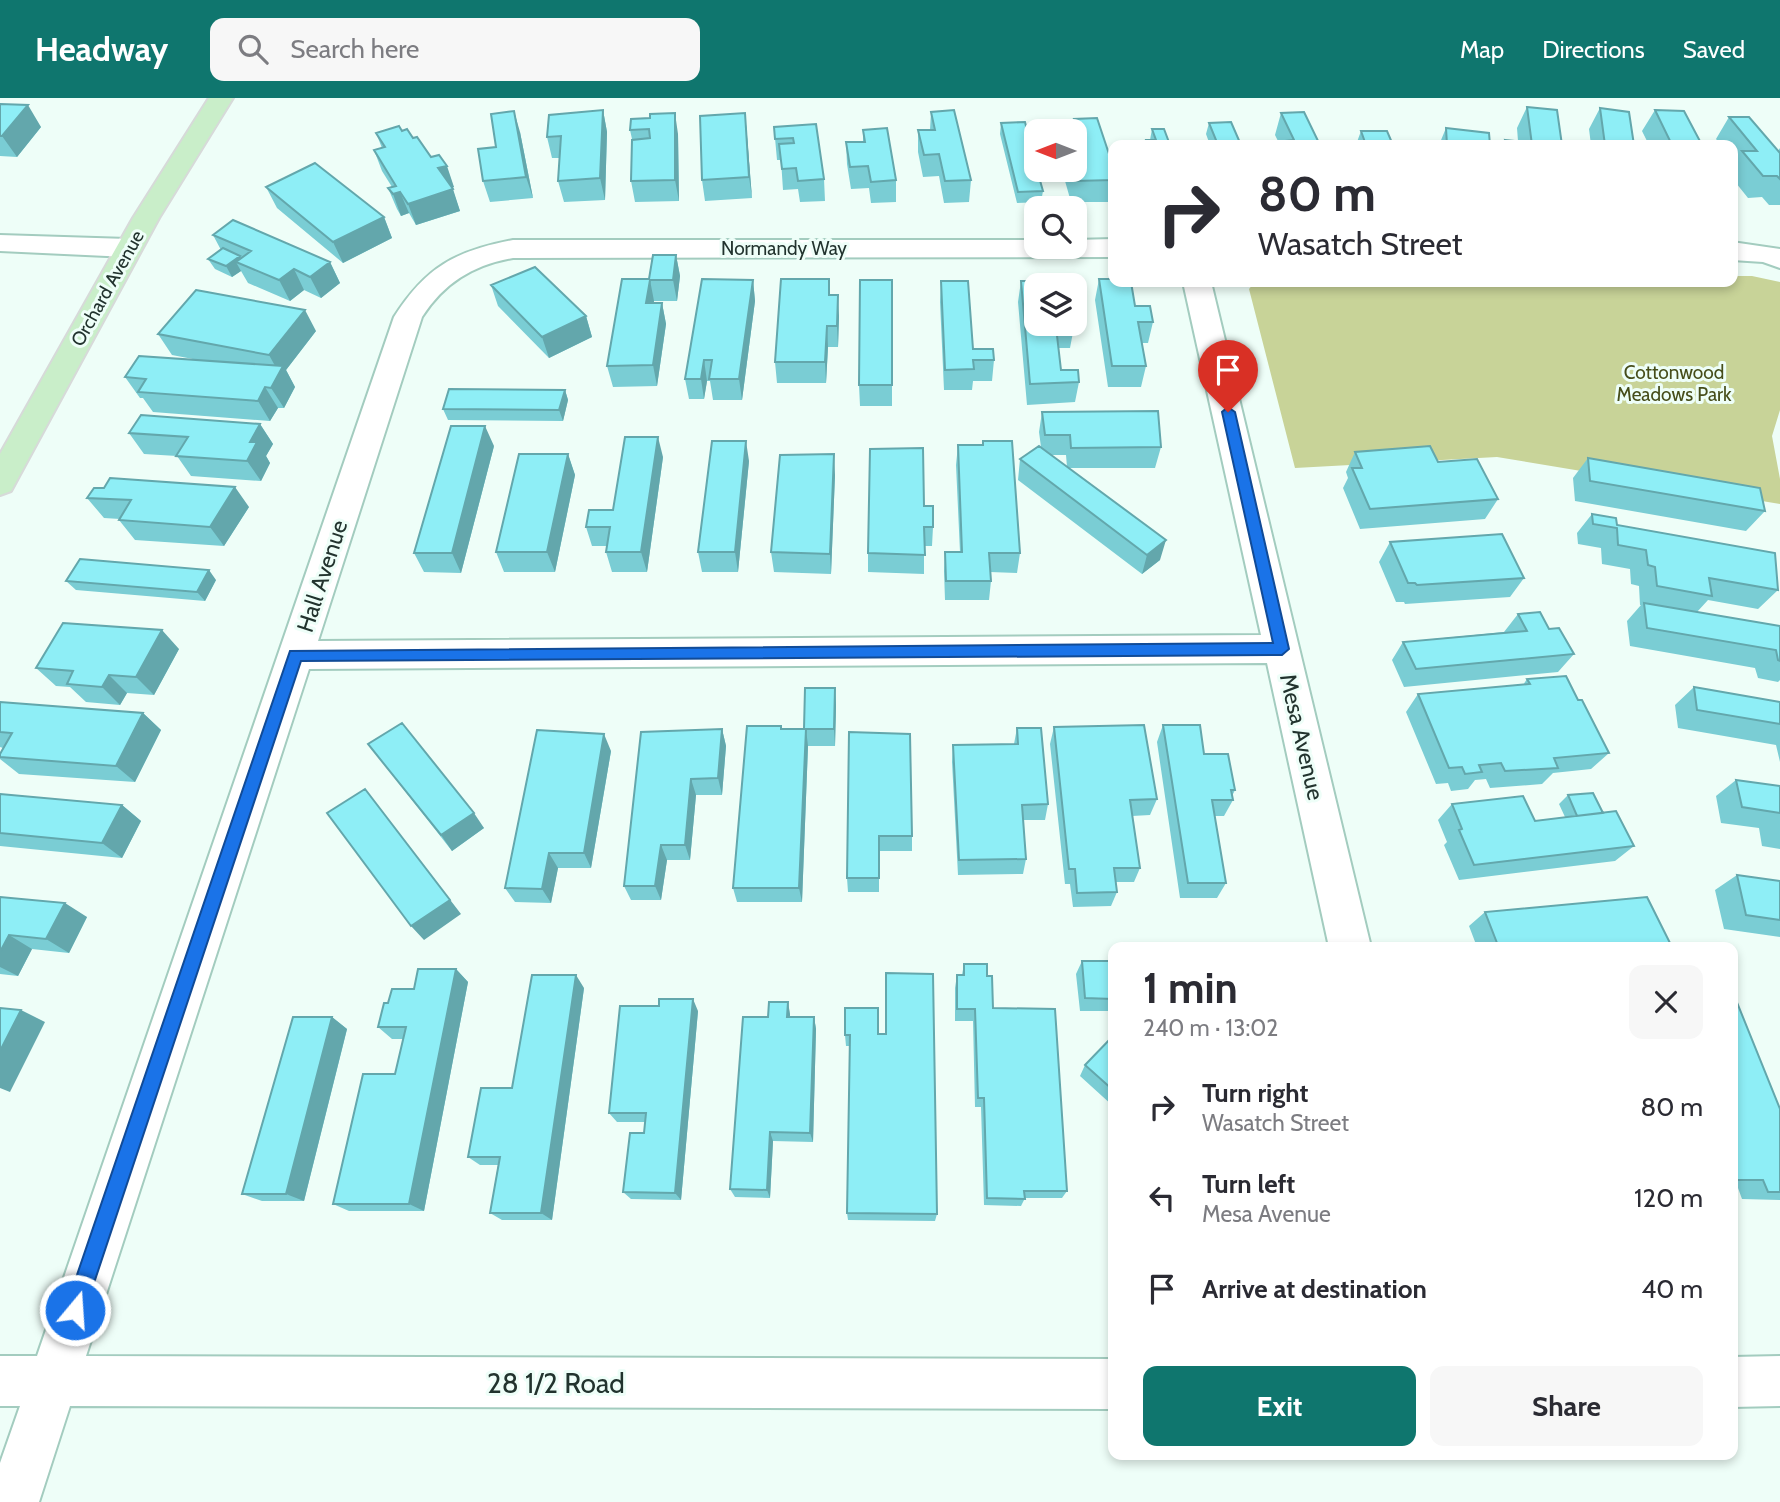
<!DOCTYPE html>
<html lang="en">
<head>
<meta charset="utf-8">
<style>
	body { margin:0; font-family:Cabin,sans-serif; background:#f7f7f7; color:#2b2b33; height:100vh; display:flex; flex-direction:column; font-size:26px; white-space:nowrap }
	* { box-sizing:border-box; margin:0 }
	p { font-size:23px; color:#7c7c81 }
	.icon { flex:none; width:38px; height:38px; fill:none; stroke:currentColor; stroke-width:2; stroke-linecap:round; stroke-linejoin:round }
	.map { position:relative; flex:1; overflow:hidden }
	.sheet { position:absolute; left:1108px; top:844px; width:630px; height:518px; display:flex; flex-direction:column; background:#fff; border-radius:14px; box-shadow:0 4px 10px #0003 }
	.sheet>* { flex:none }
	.banner { position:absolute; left:1108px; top:42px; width:630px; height:147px; border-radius:14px; box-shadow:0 4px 10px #0003; background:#fff; color:#2b2b33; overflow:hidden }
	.needle { width:46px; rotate:270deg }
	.controls { position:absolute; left:1024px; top:21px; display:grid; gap:14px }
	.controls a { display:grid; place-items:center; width:63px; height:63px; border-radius:14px; background:#fff; box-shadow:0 4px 10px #0003; font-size:35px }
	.pin { position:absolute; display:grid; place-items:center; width:60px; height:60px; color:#fff; margin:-72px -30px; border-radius:50% 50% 50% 0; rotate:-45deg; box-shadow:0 0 7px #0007 }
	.pin .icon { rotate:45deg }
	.me { position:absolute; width:77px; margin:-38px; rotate:18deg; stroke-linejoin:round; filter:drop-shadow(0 0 5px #0008) }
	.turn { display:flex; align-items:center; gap:24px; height:147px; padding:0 35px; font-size:32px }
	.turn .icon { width:91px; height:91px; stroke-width:2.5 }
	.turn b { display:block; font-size:49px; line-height:60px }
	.round { display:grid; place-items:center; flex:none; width:74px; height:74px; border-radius:14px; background:#f7f7f7 }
	.summary { display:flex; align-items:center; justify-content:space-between; height:119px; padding:0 35px }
	h1 { font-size:42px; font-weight:700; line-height:52px }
	.button { display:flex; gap:14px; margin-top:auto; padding:14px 35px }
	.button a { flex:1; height:80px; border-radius:14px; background:#0f766e; color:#fff; font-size:28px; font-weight:700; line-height:80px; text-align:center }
	.button a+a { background:#f7f7f7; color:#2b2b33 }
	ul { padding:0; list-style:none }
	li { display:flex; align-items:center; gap:21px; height:91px; padding:0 35px }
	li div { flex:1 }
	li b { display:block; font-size:26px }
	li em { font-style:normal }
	header { display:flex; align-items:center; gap:42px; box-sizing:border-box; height:98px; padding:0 35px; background:#0f766e; color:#fff }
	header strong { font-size:33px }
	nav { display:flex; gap:38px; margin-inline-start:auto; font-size:24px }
	.search { width:490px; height:63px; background:#f7f7f7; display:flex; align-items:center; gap:18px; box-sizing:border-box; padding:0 24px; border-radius:14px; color:#7c7c81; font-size:26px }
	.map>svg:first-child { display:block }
	.green { fill:#c8d398 }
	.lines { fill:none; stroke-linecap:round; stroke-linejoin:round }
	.minor-casing { stroke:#a3ccbf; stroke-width:4 }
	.major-casing { stroke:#d7dad9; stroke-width:4 }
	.minor { fill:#fff; fill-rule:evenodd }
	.major { fill:#c9eec9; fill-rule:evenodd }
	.wall { fill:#7acdd4; fill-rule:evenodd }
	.shaded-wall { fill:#63a7ac }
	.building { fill:#8eeef6; stroke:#63a7ac; stroke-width:2 }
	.route { fill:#1a73e8; stroke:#114b97; stroke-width:2 }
	.labels { text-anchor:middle; stroke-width:6; stroke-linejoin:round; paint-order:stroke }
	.far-street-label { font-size:19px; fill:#22332e; stroke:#eefef8 }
	.far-park-label { font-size:19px; fill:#464d1a; stroke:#eefef8 }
	.street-label { font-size:23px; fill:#22332e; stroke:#eefef8 }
	.near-street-label { font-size:28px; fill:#22332e; stroke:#eefef8 }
</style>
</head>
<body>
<header>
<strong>Headway</strong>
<div class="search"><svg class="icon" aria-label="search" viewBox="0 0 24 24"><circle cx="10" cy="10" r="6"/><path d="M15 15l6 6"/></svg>Search here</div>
<nav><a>Map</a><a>Directions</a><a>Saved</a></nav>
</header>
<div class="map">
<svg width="1780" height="1404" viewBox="0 0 1780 1404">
	<rect width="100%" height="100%" fill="#eefef8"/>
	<path class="green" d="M1733 178H1752L1780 184V312L1772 338 1780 381V406L1497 359 1295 370 1249 191 1255 184H1732Z"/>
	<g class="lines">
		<defs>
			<path id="minor" d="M0 137 128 141 138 144 142 150 138 156 128 159 0 153Z
				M1113 141V159L513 160C473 167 444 185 422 219L318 543 1261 537 1183 184H1211L1371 849H1329L1267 565 309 571 86 1258 1113 1261V1311L70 1308 39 1404H0V1365L20 1308H0V1258H37L394 219C426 169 455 153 513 142H1036V149H1074V142Z
				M1732 144 1780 151V170L1763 164 1732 162Z
				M1780 1258V1308L1732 1309V1259Z"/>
			<path id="major" d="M209 0H233L159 120 11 393 0 397V356L133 120Z"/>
		</defs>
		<use href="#minor" class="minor-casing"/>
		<use href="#major" class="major-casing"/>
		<use href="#minor" class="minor"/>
		<use href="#major" class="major"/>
	</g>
	<path class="wall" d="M0 6 41 29 17 59 0 58Z
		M1527 9 1562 47H1502L1505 42 1518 43 1517 30Z
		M1600 10 1634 47H1591L1589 31Z
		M603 12 607 34 605 102 564 104 558 83 560 60H552L547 39Z
		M1655 12 1702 47H1649L1642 33Z
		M931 14 971 82 969 104 944 105 939 78 923 79 918 54V32H930Z
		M745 15 752 100 705 103 702 82Z
		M1281 15 1320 47H1273L1275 44 1278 43 1275 37Z
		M1729 19 1778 53 1780 50V107H1769L1762 99 1748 100 1732 80V68L1735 64 1732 61V47H1721L1716 41Z
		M650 20 678 36 679 103 635 104 631 83 632 41 630 32Z
		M1074 21 1113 68V104H1071L1063 76V72H1074V33H1072Z
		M1001 25 1043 93 1041 104 1017 105 1000 36Z
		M1209 25 1241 47H1210L1206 36Z
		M816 26 824 81 825 103 800 104 798 91 783 92 781 62H777L774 29Z
		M1446 30 1490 47H1439Z
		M1152 31 1170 47H1145L1146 42H1150Z
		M863 32 896 82V104L871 105 869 90 851 91 847 66 846 44H863Z
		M402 33 413 40 431 59 454 89 452 90 460 113 416 127 409 115 401 118 397 111 388 90 392 89 382 73 374 52 382 50 376 35Z
		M1361 33 1393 47H1358L1357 44Z
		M520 34 533 100 490 104 483 83 496 49Z
		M266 89 384 119 392 140 343 165 277 110Z
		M213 137 330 164 340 185 321 200 304 192 290 203 248 185 241 173 232 179 215 171 208 161 221 152Z
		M676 157 680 178 677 203H654V205H662L666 226 657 288 613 289 607 268 649 181Z
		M1099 181 1135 208 1153 224 1148 245H1142L1146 268 1141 289H1108L1095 202Z
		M753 182 755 203 742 302H713L710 283H707L704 301H689L685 281Z
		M892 182V308H860L859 287Z
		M941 183 973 251 994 262 992 283H973L972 292H944L940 204Z
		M1021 183 1036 187 1074 229 1070 250H1058L1061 272 1079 284 1075 304 1027 307 1018 204Z
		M491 187 586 218 592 239 549 260 498 208Z
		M830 197 839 218 838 249H828L826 285H777L775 264Z
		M316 233 286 272 295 289 284 310H278L270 323 153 314 143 300H140L125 279 198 262 172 257 158 236Z
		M565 292 568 302 563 323 448 322 443 311Z
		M1042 314 1161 349 1155 370H1069L1160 462 1142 476 1018 382 1020 361 1041 349 1039 334ZM1051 357H1066L1067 369Z
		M260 326 273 346 266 358 270 365 261 383 191 378 177 358 144 356 129 335Z
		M958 347 1020 455 1017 475 990 474 991 483 989 502H945L944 473 945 454H960L956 367Z
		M494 348 461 475 424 474 414 455Z
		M1355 354 1498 401 1485 421 1360 431 1343 390 1348 380 1346 374Z
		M568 356 575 377 555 474H504L496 454Z
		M663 359 647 474H612L606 454 607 448H592L586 429 613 412Z
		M1588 360 1765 413 1746 433 1575 403 1573 380Z
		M749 363 738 474H702L698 454Z
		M835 377 831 476 774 474 771 454Z
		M94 390 249 409 224 448 135 442 119 422 120 421 104 420 87 400Z
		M924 408 933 429 932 448H924V476L868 474V455Z
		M1592 416 1778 492 1758 511 1708 502 1697 514 1780 528V582L1778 584 1758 580 1755 570 1630 548 1627 523 1641 507H1640L1639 488 1631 486 1630 471 1602 466 1601 450 1578 446 1577 435Z
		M1390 444 1524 480 1510 499 1405 506 1404 504H1396L1379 464Z
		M216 482 205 503 76 492 66 483Z
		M1518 516 1549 531 1574 556 1558 574 1404 589 1392 562 1403 544 1504 534Z
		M179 551 154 597 127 595 120 607 86 604 70 589 56 588 36 570Z
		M1527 581 1578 602 1609 655 1591 671 1553 675 1542 686 1490 690 1486 681 1475 682 1468 691 1451 693 1448 685 1436 686 1406 614 1418 596 1523 587Z
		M1694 589 1780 604V664L1776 647 1678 630 1675 607Z
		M835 590 836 607 835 648H808L802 804H737L733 790 781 631H804Z
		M0 604 143 615 161 632 135 684 19 676 0 661V656L3 650 0 649Z
		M1163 627 1204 656 1235 692 1232 698 1233 702 1224 718H1215L1226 785 1217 800H1180L1157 644Z
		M1054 629 1157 701 1150 717 1132 718 1140 770 1134 784H1116L1117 794 1111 808 1073 809 1070 786H1065L1050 646Z
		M1017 630 1048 706 1045 722H1023L1026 761 1023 776 958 777 952 664 953 647 1014 646Z
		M722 631 726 648 722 697H696L690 762H667L661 802H631L624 788Z
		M849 634 912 738V753H879V794H848L847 780Z
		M368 646 484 730 452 753Z
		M611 653 591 770H558L551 805 515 804 505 790Z
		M1736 682 1780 688V751L1762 748 1759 730 1721 725 1716 698Z
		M0 696 122 707 141 723 122 760 0 748Z
		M1568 697 1603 715 1634 748 1615 763 1459 782 1444 747 1447 744 1438 722 1452 706 1535 723 1565 719 1559 706Z
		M1737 777 1780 783V839L1724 831 1715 792Z
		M0 799 87 819 69 855 32 851 18 878 0 876Z
		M1485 814 1672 849H1477L1469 828Z
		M1082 863H1113V913H1080L1076 876Z
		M964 866 987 878 993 910 1067 1093 1062 1100H1025L1021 1108 984 1107 981 1009H975L973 923H955V890L957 877H962Z
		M456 871 468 884 424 1113H349L333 1106 395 976 403 941H392L378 929 388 905 414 891Z
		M584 890 552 1122H502L490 1115 498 1067H480L468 1059 512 990Z
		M1732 892 1780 1011V1102L1742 1101 1738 1090H1732Z
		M788 904 790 919H814L816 931 813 1044 773 1043 770 1100 735 1099 730 1091 768 919Z
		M698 913 681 1102 631 1101 623 1094 644 1035 645 1024H617L609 1015Z
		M332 919 347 931 304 1103H262L242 1096Z
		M878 936 937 1116 935 1123 848 1122 847 1115 850 948H846L845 937Z
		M1113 938V1008L1080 978 1085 967Z"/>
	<path class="shaded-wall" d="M28 7 41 29 17 59 2 38Z
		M603 12 607 34 605 102 600 80Z
		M514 13 520 34 533 100 526 79Z
		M675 15 678 36 679 103 675 82Z
		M745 15 747 37 752 100 749 79Z
		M447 68 454 89 446 91 438 70Z
		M453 91 460 113 416 127 408 106Z
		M400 94 409 115 401 118 393 96Z
		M384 119 392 140 343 165 333 144Z
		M676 157 680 178 677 203 673 182Z
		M240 158 245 168 236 164 241 173 232 179 226 168Z
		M330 164 340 185 321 200 310 179Z
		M294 171 304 192 290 203 279 182Z
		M650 182 654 203 651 226 646 205Z
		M753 182 755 203 742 302 739 281Z
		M838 197 839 218 838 249 837 228Z
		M662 205 666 226 657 288 653 267Z
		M305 212 316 233 286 272 295 289 284 310 271 290 279 275 269 257Z
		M586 218 592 239 549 260 542 239Z
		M827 228 828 249 826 285 825 264Z
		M704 262 707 283 704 301 701 281Z
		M265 289 278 310 270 323 258 303Z
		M565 292 568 302 563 323 559 312Z
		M260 326 273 346 266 358 270 365 261 383 247 363 250 344Z
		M485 328 494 348 461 475 452 455Z
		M658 339 663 359 647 474 641 454Z
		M746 343 749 363 738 474 735 454Z
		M568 356 575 377 555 474 547 454Z
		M834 356 835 377 831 476 830 456Z
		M235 389 249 409 224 448 210 429Z
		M1166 442 1160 462 1142 476 1147 457Z
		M209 472 216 482 205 503 197 494Z
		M162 532 179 551 154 597 136 579Z
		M109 577 127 595 120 607 102 589Z
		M835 590 836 607 835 648 834 631Z
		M143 615 161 632 135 684 116 668Z
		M722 631 726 648 722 697 718 680Z
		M806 631 808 648 802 804 799 790Z
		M604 636 611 653 591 770 584 755Z
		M691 681 696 697 690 762 685 747Z
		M122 707 141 723 122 760 102 745Z
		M378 708 461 816 424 842 411 828Z
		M474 715 484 730 452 753 441 737Z
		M661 747 667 762 661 802 655 788Z
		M549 755 558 770 551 805 542 791Z
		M65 805 87 819 69 855 46 841Z
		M9 837 32 851 18 878 0 869V854Z
		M456 871 468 884 424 1113 409 1106Z
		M576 877 584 890 552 1122 541 1115Z
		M693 901 698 913 681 1102 675 1095Z
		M788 904 790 916V931L787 919Z
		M21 912 45 924 10 994 0 990V953Z
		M332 919 347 931 304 1103 286 1096Z
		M814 919 816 931 813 1044 810 1035Z
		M770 1034 773 1043 770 1100 767 1092Z"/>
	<path class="building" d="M0 6 28 7 2 38H0Z
		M1527 9 1557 12 1562 47H1532Z
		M1600 10 1629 14 1634 47H1605Z
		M603 12 600 80 558 83 561 38 547 39 549 17Z
		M954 12 971 82 945 83 939 56 924 57 918 32H935L931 14Z
		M1655 12 1684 13 1702 47H1672Z
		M514 13 526 79 483 83 478 51 496 49 491 16Z
		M1304 14 1320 47H1276L1275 44 1294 42 1281 15Z
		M675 15V82L631 83 632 42 650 40 649 31 630 32 631 21 650 20V16Z
		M745 15 749 79 702 82 700 18Z
		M1729 19H1749L1780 55V81L1777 78H1763L1742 53H1757Z
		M1097 20 1113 68V82L1074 83 1071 72H1074V54L1084 53 1074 21Z
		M1025 24 1036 68V72H1037L1043 93 1018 94 1001 25Z
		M1231 24 1241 47H1218L1209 25Z
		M816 26 824 81 798 83 796 70 782 71 779 46 794 45 793 40 775 41 774 29Z
		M399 28 402 33 407 31 413 40 417 39 431 59 439 57 447 68 438 70 453 91 408 106 400 94 393 96 388 90 396 88 374 52 385 49 376 35Z
		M887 30 896 82 871 84 868 68 850 69 846 44H865L863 32Z
		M1446 30 1489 35 1490 47H1447Z
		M1152 31H1164L1170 47H1147L1146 42H1156Z
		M1361 33H1387L1393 47H1366Z
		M1505 42 1524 44 1525 47H1506Z
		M315 65 384 119 333 144 266 89Z
		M233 122 330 164 310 179 294 171 279 182 236 164 251 153 213 137Z
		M223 150 240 158 226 168 208 161Z
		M653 157H676L673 182H650L646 205H662L653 267 607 268 622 181H649Z
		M535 169 586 218 542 239 491 187Z
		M702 181 753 182 739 281H709L712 262H704L701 281H685Z
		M781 181H829V197H838L837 228H827L825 264H775Z
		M1099 181H1113V184H1131L1135 208H1150L1153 224H1138L1146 268H1112Z
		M860 182H892V287H859Z
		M941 183H968L973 251H993L994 262H973L974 271 945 272Z
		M1021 183H1052V187H1036V226H1073L1074 229H1056L1061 272H1078L1079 284 1030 286Z
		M196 192 305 212 269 257 158 236Z
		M139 258 283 268 271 290 265 289 258 303 138 294 146 281 125 279Z
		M449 291 565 292 559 312 443 311Z
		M1158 313 1161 349 1071 350 1070 337H1045L1042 314Z
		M141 317 260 326 250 344H257L247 363 176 358 188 339 129 335Z
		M451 328H485L452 455H414Z
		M625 339H658L641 454H606L610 429H586L589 412H613Z
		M712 343H746L735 454H698Z
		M983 343H1012L1020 455H989L991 483H946L945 454H962L958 347H983Z
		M1039 348 1166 442 1147 457 1020 361Z
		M1430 348 1438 364 1477 361 1498 401 1370 411 1352 370H1362L1355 354Z
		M923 350 924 408H933V429H924L925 457 868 455 870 351Z
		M519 356H568L547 454H496Z
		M834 356 830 456 771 454 780 357Z
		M1588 360 1760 390 1765 413 1590 383Z
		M110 380 235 389 210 429 119 422 131 402 87 400 94 390H104Z
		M1592 416 1616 420 1617 427 1775 455 1778 492 1709 480 1712 498 1657 488 1655 469 1648 467 1646 452 1618 447 1617 430 1593 426Z
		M1502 436 1524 480 1417 487 1415 485H1408L1390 444Z
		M80 461 209 472 197 494 66 483Z
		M1644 505 1780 528V563L1778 562 1776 552 1647 530Z
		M1540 514 1549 531 1559 530 1574 556 1416 571 1403 544 1527 533 1518 516Z
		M63 525 162 532 136 579 109 577 102 589 67 586 73 573 36 570Z
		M1566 578 1578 602H1582L1609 655 1554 660 1558 670 1505 673 1501 665 1479 667 1482 674 1465 676 1462 669 1449 670 1418 596 1530 586 1527 581Z
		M1694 589 1780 604V626L1697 612Z
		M805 590H835L834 631H806L799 790H733L747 628H781V631H804Z
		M0 604 143 615 116 668 0 659V656L12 635 0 634Z
		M402 625 474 715 441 737 368 646Z
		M1144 627 1157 701 1130 702 1140 770H1114L1117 794 1077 795 1075 771H1069L1054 629Z
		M1163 627H1200L1204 656H1228L1235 692H1231L1233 702H1212L1226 785H1188Z
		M1017 630H1041L1048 706 1022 707 1026 761 959 762 953 647 1018 646Z
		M722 631 718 680 691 681 685 747H661L655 788H624L641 634Z
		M537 632 604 636 584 755H549L542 791 505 790Z
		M849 634 910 636 912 738H879V780H847Z
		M1736 682 1780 688V715L1742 709Z
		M365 691 450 802 411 828 327 715Z
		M1593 695 1603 715 1577 718 1568 697Z
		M0 696 122 707 102 745 0 735Z
		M1523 698 1535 723 1616 713 1634 748 1474 767 1459 732 1462 731 1452 706Z
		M1737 777 1780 783V822L1746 817Z
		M0 799 65 805 46 841 9 837 0 854Z
		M1647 799 1672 849H1493L1492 846 1497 845 1485 814Z
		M1082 863H1113V901L1085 900Z
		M964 866H987V878H992L993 910 1055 911 1067 1093H1024L1025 1101 987 1100 984 1000H978L975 911H957V877H964Z
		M418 871H456L409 1106H333L363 976H395L406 929H378L384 905H388L392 891H414Z
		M886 875 933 876 937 1116 847 1115 850 937H845V910H878V936H886Z
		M532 877H576L541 1115H490L500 1059H468L481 990H512Z
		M1732 892 1780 1011V1094H1768L1763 1082H1732Z
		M659 901H693L675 1095 623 1094 630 1035H644L646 1015H609L620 908H659Z
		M769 904H788L787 919H814L810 1035 770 1034 767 1092 730 1091 743 919H768Z
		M0 910 21 912 0 953Z
		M293 919H332L286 1096H242Z
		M1113 938V992L1085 967Z"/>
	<path class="route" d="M1228 309 1235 314 1289 551 1282 557 301 563 85 1212 83 1220 75 1222 68 1220 65 1212 290 553 1273 545 1222 314Z"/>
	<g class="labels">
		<g class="far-street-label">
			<text x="784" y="157">Normandy Way</text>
			<text transform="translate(107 190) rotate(-61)" y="7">Orchard Avenue</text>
		</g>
		<g class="far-park-label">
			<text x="1674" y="281">Cottonwood<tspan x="1674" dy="22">Meadows Park</tspan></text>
		</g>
		<g class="street-label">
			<text transform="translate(322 478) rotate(-72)" y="8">Hall Avenue</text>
			<text transform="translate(1302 639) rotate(77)" y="8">Mesa Avenue</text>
		</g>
		<g class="near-street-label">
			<text x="556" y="1295">28 1/2 Road</text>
		</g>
	</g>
</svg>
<div class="controls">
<a><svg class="needle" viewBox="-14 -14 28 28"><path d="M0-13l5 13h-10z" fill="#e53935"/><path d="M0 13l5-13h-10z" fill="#7c7c81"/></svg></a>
<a><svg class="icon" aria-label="search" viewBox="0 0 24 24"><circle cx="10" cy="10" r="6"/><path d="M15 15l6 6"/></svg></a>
<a><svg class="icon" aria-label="layers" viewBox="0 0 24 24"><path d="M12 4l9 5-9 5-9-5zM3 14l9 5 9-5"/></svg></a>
</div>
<div class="pin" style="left:1228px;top:314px;background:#d93025"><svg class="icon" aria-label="arrive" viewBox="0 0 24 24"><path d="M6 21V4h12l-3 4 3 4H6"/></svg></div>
<svg class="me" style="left:75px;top:1212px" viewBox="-20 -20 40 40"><circle r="17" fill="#1a73e8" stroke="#fff" stroke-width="3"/><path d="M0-11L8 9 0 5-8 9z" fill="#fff"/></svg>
<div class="banner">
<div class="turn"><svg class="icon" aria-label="right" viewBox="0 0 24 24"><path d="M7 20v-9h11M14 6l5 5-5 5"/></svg><div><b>80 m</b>Wasatch Street</div></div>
</div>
<section class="sheet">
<div class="summary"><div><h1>1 min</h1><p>240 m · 13:02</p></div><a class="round"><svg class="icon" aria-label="close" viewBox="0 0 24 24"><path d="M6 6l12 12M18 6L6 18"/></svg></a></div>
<ul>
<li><svg class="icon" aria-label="right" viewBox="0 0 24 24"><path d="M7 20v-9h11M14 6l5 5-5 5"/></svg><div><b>Turn right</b><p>Wasatch Street</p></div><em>80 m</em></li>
<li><svg class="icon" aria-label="left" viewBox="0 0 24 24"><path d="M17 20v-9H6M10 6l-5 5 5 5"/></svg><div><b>Turn left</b><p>Mesa Avenue</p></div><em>120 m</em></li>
<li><svg class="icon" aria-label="arrive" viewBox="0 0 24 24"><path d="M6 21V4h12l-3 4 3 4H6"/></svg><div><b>Arrive at destination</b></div><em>40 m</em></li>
</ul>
<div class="button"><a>Exit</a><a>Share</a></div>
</section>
</div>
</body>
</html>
